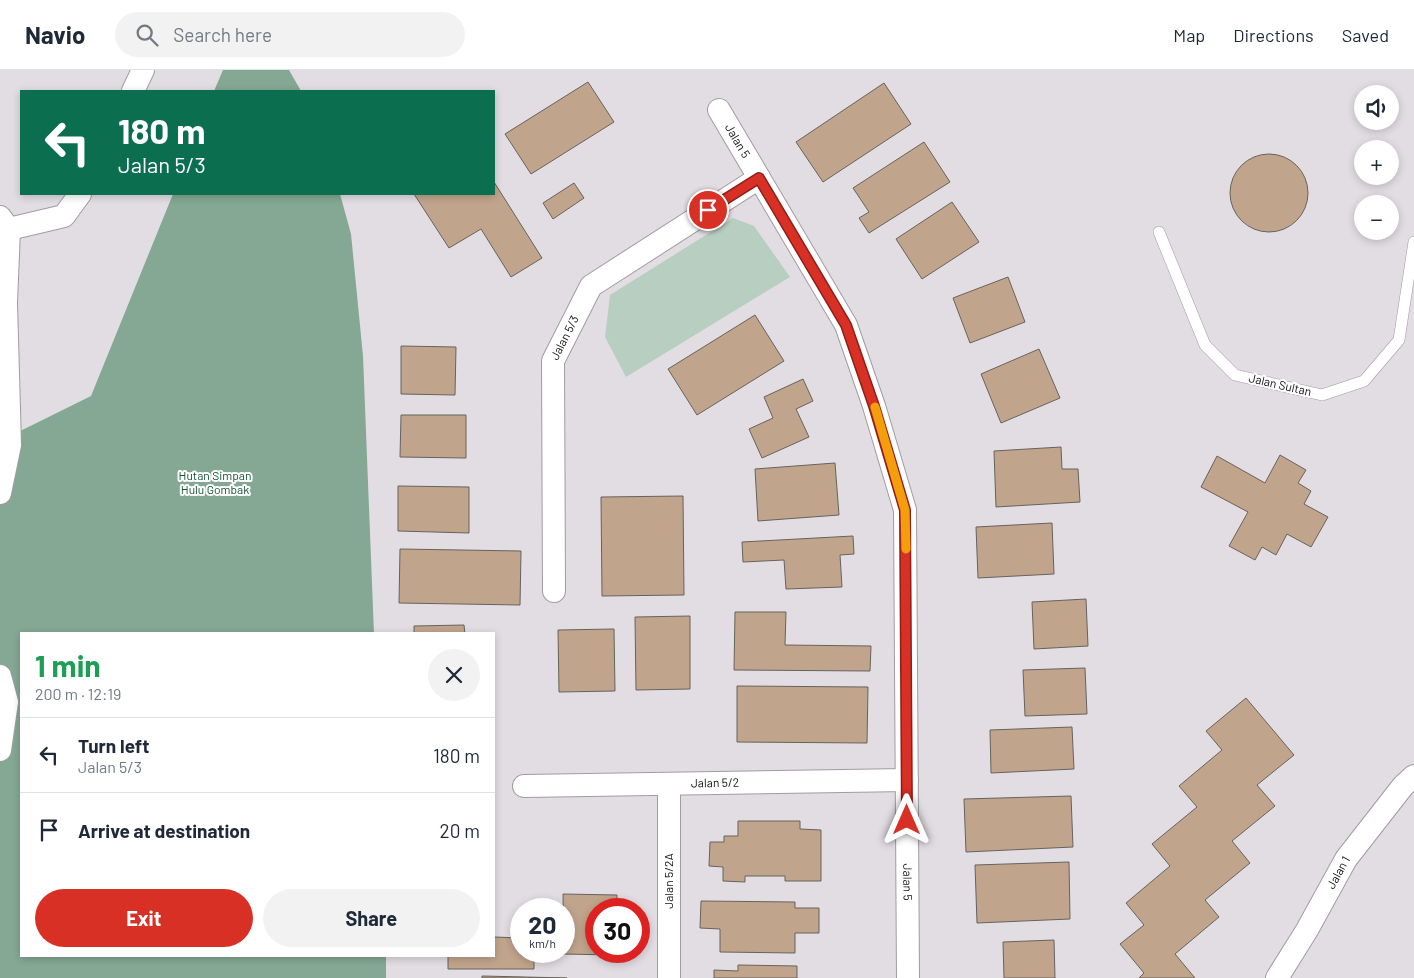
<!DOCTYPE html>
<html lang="en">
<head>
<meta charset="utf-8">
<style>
	body { margin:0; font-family:Barlow,sans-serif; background:#f2f2f3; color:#1f2937; height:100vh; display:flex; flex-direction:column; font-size:19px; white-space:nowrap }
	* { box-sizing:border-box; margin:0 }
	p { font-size:16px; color:#747a83 }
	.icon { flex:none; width:28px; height:28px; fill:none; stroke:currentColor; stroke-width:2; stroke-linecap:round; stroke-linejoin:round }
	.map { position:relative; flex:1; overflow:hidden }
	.sheet { position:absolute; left:20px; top:562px; width:475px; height:325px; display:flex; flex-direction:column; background:#fff; border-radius:0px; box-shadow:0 2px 8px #0003 }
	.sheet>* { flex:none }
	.hud { position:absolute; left:20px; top:20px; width:475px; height:105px; border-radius:0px; box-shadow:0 2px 8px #0003; background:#0b6e4f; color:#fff; overflow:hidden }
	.tools { position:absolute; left:1354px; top:15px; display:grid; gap:10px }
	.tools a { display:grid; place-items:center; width:45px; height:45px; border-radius:50%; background:#fff; box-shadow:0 2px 8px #0003; font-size:25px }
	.speed { position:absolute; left:510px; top:828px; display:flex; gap:10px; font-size:25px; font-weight:700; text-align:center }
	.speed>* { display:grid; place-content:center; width:65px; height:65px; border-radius:50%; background:#fff; box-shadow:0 2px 8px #0003; line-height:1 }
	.speed small { font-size:12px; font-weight:400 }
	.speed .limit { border:8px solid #d22; background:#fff; color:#111 }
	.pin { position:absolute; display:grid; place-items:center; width:42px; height:42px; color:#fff; margin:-21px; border:2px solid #fff; border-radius:50%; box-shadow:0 1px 5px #0007 }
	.me { position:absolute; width:55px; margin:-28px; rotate:0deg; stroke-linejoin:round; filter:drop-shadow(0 0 4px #0008) }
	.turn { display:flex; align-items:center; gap:18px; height:105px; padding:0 15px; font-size:22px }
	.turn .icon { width:65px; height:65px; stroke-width:2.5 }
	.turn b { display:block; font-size:35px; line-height:42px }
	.round { display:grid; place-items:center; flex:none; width:52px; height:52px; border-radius:26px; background:#f2f2f3 }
	.summary { display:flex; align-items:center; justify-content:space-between; height:85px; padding:0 15px }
	h1 { font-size:30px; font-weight:700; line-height:38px; color:#1e9e55 }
	.button { display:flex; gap:10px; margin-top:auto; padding:10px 15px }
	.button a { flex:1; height:58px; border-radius:30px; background:#d93025; color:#fff; font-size:20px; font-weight:700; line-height:58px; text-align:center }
	.button a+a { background:#f2f2f3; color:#1f2937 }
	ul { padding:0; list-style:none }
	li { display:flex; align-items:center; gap:15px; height:75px; padding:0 15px; border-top:1px solid #e0e1e3 }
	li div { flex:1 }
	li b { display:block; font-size:19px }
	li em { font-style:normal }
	header { display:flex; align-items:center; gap:30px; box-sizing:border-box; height:70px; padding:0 25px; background:#fff; border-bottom:1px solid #e0e1e3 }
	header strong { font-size:24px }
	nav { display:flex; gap:28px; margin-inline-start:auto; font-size:18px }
	.search { width:350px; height:45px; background:#f2f2f3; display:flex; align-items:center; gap:12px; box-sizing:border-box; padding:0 18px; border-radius:28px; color:#747a83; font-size:19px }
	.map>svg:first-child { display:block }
	.green { fill:#b7cec1 }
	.forest { fill:#84a894 }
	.building { fill:#c1a48c; stroke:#67625e }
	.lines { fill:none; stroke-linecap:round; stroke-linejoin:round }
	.service-casing { stroke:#a19ca1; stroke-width:12 }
	.minor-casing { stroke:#a19ca1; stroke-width:24 }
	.service { stroke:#fff; stroke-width:11 }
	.minor { stroke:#fff; stroke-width:22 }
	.route-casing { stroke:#8d1f18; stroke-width:12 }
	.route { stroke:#d93025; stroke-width:9 }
	.slow { stroke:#f59e0b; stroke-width:9 }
	.labels { text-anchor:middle; stroke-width:4; stroke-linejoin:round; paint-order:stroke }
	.street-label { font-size:12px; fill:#121012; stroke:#fff }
	.park-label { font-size:12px; fill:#105036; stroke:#fff }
</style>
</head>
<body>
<header>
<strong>Navio</strong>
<div class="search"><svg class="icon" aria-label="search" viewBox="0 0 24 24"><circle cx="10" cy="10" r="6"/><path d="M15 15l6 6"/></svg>Search here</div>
<nav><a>Map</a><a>Directions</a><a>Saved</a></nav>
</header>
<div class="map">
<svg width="1414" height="908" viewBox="0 0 1414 908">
	<rect width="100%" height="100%" fill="#e2dde2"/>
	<path class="green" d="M733 148 754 156 790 207 626 307 605 267 610 225Z"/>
	<path class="forest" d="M223 0H289L301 21H214Z
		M173 124H340L351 164 363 286 374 564H21V886H386V908H0V371L91 326Z"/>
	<path class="building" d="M588 12 614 52 531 104 505 64Z
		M884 13 911 54 823 112 796 72Z
		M924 72 950 112 869 163 859 148 869 142 853 118Z
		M1230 123a39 39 0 1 1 78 0a39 39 0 1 1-78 0Z
		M494 112 542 188 511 207 481 159 449 178 414 124H494Z
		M574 113 584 128 553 149 543 133Z
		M952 132 979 172 922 209 896 169Z
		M1008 207 1025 252 970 273 953 228Z
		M755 245 784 291 697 345 668 299Z
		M401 276 456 277 455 325 401 324Z
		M1039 279 1060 328 1001 353 981 304Z
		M803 309 813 331 796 339 809 367 762 388 749 359 773 348 764 327Z
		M401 345H466V388L400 387Z
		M1061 377 1062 399H1078L1080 432 996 437 994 381Z
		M1280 385 1306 400 1298 413 1311 421 1304 434 1328 447 1311 477 1287 464 1276 485 1262 477 1255 490 1229 476 1248 442 1201 417 1217 386 1265 413Z
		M835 393 839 445 758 451 755 399Z
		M398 416 469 417V463L398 461Z
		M683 426 684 525 602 526 601 427Z
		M1052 453 1054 504 978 508 976 457Z
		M853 466 854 484 840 485 842 517 786 519 784 490 743 492 742 472Z
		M400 479 521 481 520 535 399 533Z
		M1086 529 1088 576 1034 579 1032 532Z
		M735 542H786L785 575 871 576 870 601 734 600Z
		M690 546V619L636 620 635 547Z
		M464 555 465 564H414V556Z
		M614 559 615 621 559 622 558 560Z
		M1085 598 1087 644 1025 646 1023 600Z
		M737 616 868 617 867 673 737 672Z
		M1246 628 1294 685 1257 715 1275 736 1232 771 1250 793 1205 830 1219 847 1175 884 1195 908H1139L1144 903 1120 874 1144 855 1126 833 1170 796 1152 774 1197 737 1179 716 1222 680 1206 661Z
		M1072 657 1074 699 991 703 990 660Z
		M1071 726 1073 777 966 782 964 729Z
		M738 751H800V759L821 760V811H785V806H745V812L723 811V797L709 796 710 772H724V766H738Z
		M1069 792 1070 849 977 853 975 795Z
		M563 824 617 825V839H596V881H616V885L561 884V881H564Z
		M701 831 795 832V838H819V863H795V883L720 882V859L700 858Z
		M494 867 521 868V881H534V899H448V886H494Z
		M1054 870 1055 908H1004L1003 872Z
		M738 895 797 896V908H714V900L738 901Z
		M482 906 567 908H482Z"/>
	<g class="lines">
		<defs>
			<path id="service" d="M1159 162 1205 275 1235 305 1322 325 1364 311 1399 270 1414 172"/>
			<g id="minor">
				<path d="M133 21 143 0"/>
				<path id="s1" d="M719 40 846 255 874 336 905 440 908 908"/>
				<path d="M0 147 9 159 6 233 10 375 0 423"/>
				<path d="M9 159 64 146 80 124"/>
				<path id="s2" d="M554 521 553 291 591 216 759 108"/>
				<path d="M0 606 7 632 0 680"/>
				<path d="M669 714V908"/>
				<path id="s3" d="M524 716 907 710"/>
				<path id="s4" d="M1277 908 1307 860 1346 789 1403 716 1414 706"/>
			</g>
		</defs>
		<use href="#service" class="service-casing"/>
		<use href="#minor" class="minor-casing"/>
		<use href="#service" class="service"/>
		<use href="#minor" class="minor"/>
	</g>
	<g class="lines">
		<defs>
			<path id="route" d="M708 140 759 108 846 255 874 336 905 440 907 750"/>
		</defs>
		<use href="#route" class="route-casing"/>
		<use href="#route" class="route"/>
		<path class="slow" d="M875 337 905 440 906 479"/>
	</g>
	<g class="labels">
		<g class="street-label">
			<text dy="4" stroke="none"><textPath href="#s1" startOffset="36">Jalan 5</textPath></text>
			<text dy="4" stroke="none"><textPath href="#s2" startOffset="256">Jalan 5/3</textPath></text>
			<text transform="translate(1280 315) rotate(13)" y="4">Jalan Sultan</text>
			<text dy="4" stroke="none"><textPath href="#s3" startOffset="191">Jalan 5/2</textPath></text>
			<text dy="4" stroke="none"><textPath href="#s4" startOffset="122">Jalan 1</textPath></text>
			<text transform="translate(669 811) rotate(-90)" y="4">Jalan 5/2A</text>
			<text dy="4" stroke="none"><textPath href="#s1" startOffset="816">Jalan 5</textPath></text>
		</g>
		<g class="park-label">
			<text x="215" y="410">Hutan Simpan<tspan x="215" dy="14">Hulu Gombak</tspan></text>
		</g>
	</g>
</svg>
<div class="tools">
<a><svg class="icon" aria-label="sound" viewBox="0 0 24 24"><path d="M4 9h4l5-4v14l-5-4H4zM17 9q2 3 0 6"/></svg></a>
<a>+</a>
<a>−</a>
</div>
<div class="speed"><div>20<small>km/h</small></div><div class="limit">30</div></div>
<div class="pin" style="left:708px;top:140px;background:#d93025"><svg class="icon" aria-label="arrive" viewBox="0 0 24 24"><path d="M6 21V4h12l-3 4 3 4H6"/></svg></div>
<svg class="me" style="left:907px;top:750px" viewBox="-20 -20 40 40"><path d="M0-17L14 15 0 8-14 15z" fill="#d93025" stroke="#fff" stroke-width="4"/></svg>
<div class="hud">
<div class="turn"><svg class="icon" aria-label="left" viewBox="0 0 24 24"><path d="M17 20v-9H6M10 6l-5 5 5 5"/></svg><div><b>180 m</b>Jalan 5/3</div></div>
</div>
<section class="sheet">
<div class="summary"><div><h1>1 min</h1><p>200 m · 12:19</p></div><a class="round"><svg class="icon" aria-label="close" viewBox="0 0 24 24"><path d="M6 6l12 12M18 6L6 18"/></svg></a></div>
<ul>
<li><svg class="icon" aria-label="left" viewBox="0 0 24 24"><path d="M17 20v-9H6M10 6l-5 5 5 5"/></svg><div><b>Turn left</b><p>Jalan 5/3</p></div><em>180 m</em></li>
<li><svg class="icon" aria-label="arrive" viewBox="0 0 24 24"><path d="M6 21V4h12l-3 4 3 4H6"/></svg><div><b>Arrive at destination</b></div><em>20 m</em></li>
</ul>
<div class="button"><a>Exit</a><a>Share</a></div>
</section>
</div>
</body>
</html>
